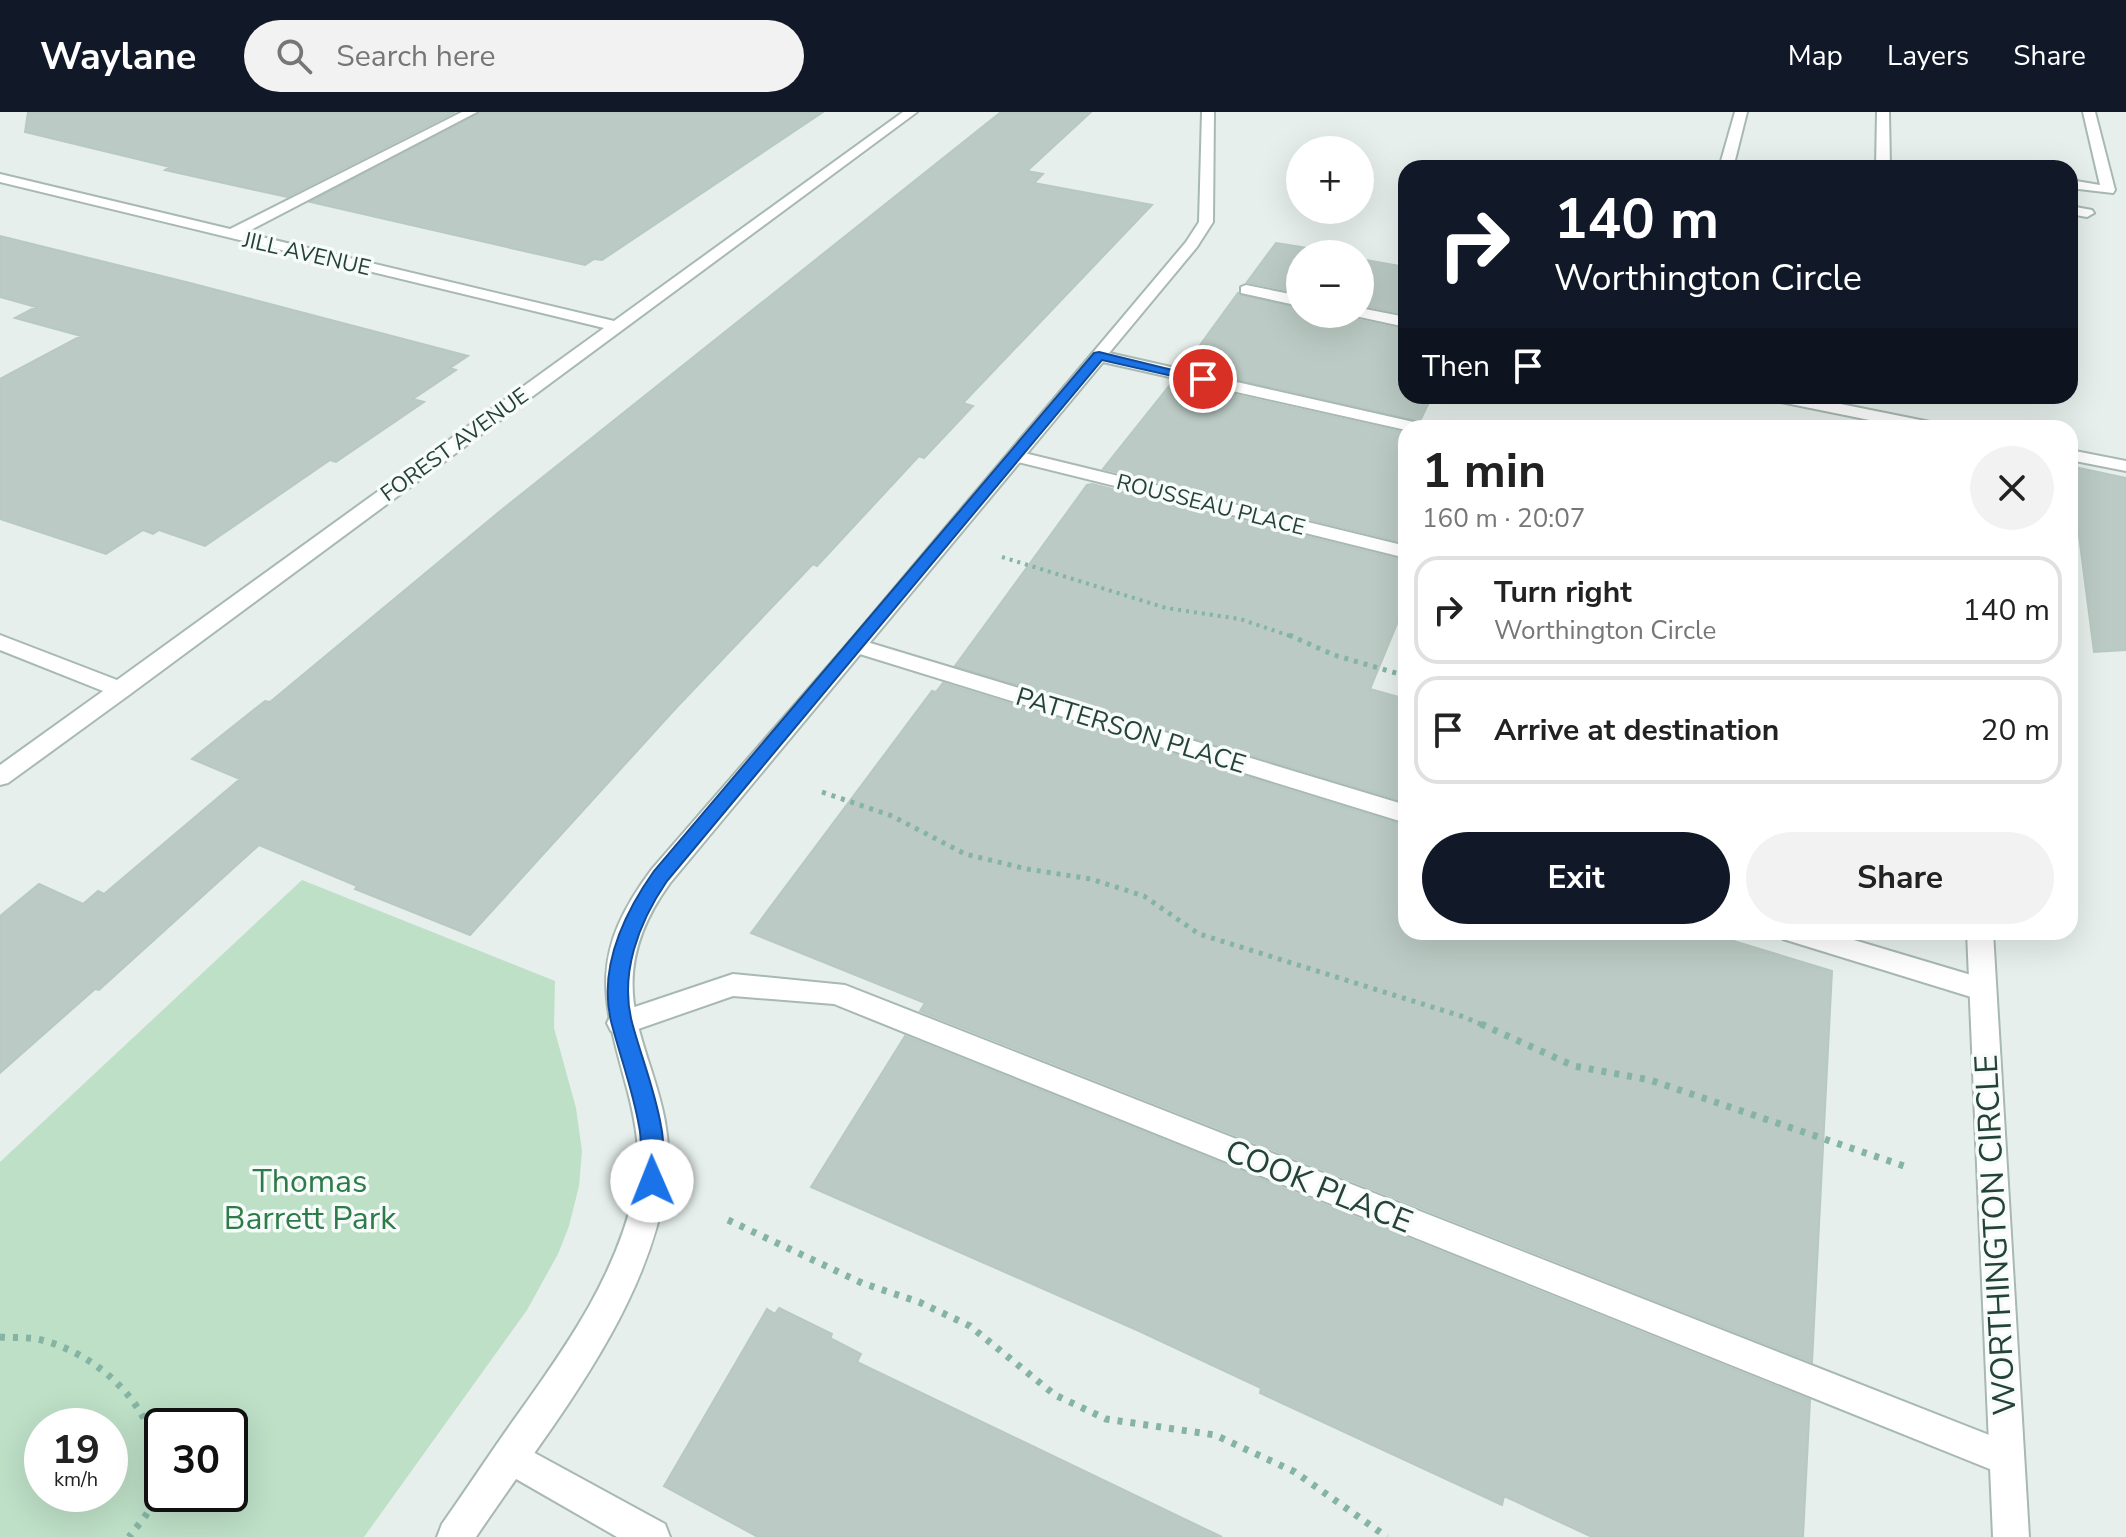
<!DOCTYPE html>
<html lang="en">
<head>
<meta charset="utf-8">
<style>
	body { margin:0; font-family:"Nunito Sans",sans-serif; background:#f2f2f2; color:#222; height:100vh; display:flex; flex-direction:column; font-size:30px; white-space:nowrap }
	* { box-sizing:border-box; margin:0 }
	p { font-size:26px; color:#767676 }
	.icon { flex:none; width:44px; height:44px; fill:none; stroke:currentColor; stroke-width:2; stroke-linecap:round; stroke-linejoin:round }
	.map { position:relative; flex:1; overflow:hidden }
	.side { position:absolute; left:1398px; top:308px; width:680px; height:520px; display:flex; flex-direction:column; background:#fff; border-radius:24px; box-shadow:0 8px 32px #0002 }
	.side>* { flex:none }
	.guide { position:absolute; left:1398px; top:48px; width:680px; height:244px; border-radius:24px; box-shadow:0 8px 32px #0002; background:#111827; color:#fff; overflow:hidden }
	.tools { position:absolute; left:1286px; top:24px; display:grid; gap:16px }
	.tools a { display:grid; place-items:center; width:88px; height:88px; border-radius:50%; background:#fff; box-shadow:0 8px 32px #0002; font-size:40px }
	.speed { position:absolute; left:24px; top:1296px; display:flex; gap:16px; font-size:40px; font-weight:700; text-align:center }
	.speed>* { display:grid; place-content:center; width:104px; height:104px; border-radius:50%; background:#fff; box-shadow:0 8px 32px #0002; line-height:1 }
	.speed small { font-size:20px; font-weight:400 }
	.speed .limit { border:4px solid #111; border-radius:12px; background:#fff; color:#111 }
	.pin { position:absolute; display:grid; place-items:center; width:68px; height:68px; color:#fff; margin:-34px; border:4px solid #fff; border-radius:50%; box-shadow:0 2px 8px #0007 }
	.me { position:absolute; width:88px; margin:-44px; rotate:359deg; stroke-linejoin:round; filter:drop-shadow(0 0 6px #0008) }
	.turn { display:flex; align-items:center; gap:28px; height:168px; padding:0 24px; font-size:36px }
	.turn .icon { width:104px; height:104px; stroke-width:2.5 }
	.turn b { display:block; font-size:56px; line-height:68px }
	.then { display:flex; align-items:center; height:76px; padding:0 24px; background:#0003; gap:16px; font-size:30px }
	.round { display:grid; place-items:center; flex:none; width:84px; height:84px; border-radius:42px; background:#f2f2f2 }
	.head { display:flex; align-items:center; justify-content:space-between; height:136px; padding:0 24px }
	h1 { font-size:48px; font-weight:700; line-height:60px }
	.cta { display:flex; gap:16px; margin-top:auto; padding:16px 24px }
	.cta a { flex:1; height:92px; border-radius:48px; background:#111827; color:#fff; font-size:32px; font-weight:700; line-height:92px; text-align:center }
	.cta a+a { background:#f2f2f2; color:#222 }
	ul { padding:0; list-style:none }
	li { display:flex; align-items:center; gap:24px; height:108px; margin:0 16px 12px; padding:0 8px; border:4px solid #e0e0e0; border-radius:24px }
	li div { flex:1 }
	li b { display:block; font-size:30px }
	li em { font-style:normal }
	header { display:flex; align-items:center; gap:48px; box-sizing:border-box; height:112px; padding:0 40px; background:#111827; color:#fff }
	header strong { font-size:38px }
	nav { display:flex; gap:44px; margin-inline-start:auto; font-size:28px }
	.search { width:560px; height:72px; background:#f2f2f2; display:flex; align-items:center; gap:20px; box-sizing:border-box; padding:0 28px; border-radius:44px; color:#767676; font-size:30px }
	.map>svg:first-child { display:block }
	.green { fill:#bee0c7; fill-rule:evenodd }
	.building { fill:#bbcac4; stroke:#b8c9c2; stroke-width:2 }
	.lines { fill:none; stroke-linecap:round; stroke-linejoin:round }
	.lane-casing { stroke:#a8b8b2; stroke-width:4 }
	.street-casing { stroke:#a8b8b2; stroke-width:4 }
	.path-far2 { stroke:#85b3a4; stroke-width:4; stroke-dasharray:3 5; stroke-linecap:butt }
	.path-far1 { stroke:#85b3a4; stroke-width:5; stroke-dasharray:4 6; stroke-linecap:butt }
	.path { stroke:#85b3a4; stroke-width:7; stroke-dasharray:5 8; stroke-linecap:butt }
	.lane { fill:#fff; fill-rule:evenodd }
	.street { fill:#fff; fill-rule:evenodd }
	.route { fill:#1a73e8; stroke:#114b97; stroke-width:2 }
	.labels { text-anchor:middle; stroke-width:7; stroke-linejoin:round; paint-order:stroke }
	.far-street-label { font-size:22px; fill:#244239; stroke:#f7fbf9 }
	.street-label { font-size:26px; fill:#244239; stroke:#f7fbf9 }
	.near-park-label { font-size:32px; fill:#2c7b49; stroke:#f7fbf9 }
	.near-street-label { font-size:32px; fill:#244239; stroke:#f7fbf9 }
</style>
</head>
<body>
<header>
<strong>Waylane</strong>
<div class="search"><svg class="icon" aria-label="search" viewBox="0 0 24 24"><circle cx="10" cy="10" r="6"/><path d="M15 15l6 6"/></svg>Search here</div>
<nav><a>Map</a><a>Layers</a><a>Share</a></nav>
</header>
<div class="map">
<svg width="2126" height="1425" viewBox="0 0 2126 1425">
	<rect width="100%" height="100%" fill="#e6efeb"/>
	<path class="green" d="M302 768 555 869 554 916 576 996 582 1039 579 1074 569 1114 558 1142 527 1198 364 1425H0V1050ZM42 1314H110V1382H42ZM162 1314H230V1382H162Z"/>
	<path class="building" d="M28 0H455L287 85 165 58 170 55 25 20Z
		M480 0H823L602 148 594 147 585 153 310 90Z
		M1001 0H1091L1027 59 1043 62 1034 71 1152 93 963 291 973 294 924 346 919 344 817 454 813 452 676 596 470 823 355 777 357 774 259 733 99 878 95 877 0 961V804L39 772 83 792 98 779 104 782 240 667 192 647 265 589 270 590 499 400Z
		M0 124 190 171 468 244 450 256 456 258 413 287 424 290 336 350 330 348 205 434 159 418 153 422 143 418 106 442 0 407V267L81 224 15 206 36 195 0 185Z
		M1276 131 1301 135 1336 142H1300V181L1247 170Z
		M1360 147 1406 155V202L1360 193Z
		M1238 181 1300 197V202H1350L1354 207 1406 218V284H1432L1420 309 1184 255Z
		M1173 269 1406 321V431L1103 357Z
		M2070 354 2126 366V538L2094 540Z
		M1092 372 1406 449V490L1370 577 1406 587V690L955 554 1087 373Z
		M943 571 1406 714V820H1704L1832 859 1812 1250 920 899 925 891 751 821 932 579 936 580Z
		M905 924 1810 1288 1803 1425H1592L1504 1384 1502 1393 1260 1281 1261 1276 1139 1219 811 1075Z
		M779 1196 832 1222 830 1226 861 1242 857 1250 1222 1425H758L664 1374 767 1197 775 1202Z"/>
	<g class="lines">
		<defs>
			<path id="lane" d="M1877 0H1889L1890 56H1876Z
				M2083 0H2095L2115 78 2113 81 2070 76V68L2100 73Z
				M1964 51 1973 53 1975 56H1958Z
				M2070 94 2092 98 2094 101 2087 105 2070 102Z
				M1016 339 1406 434V446L1010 348 1007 344Z
				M857 527 1406 693V711L850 539 846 534 850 529Z
				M1779 820H1827L1981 866 1990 869 1994 877 1990 885 1981 888 1783 827Z
				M733 862 845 873 2007 1330 2019 1335 2024 1347 2019 1359 2007 1364 834 892 733 884 621 923 611 919 607 911 611 903Z
				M509 1327 665 1412 670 1425H617L497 1356 492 1344 497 1332Z"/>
			<path id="street" d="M462 0H477L245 121 614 209 903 0H917L129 583 8 671 0 673V653L103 579 0 538V523L117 568 604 216 0 70V62L230 117Z
				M1202 0H1214L1213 110 1197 135 1109 241 1418 311 1427 316H1406V318L1103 250 670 771C579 896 685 956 666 1074 644 1206 548 1317 476 1425H437L442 1412C468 1375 492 1338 518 1302 568 1232 617 1162 635 1077 642 1044 636 1012 628 980 602 885 588 843 652 757L850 529 1186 130 1199 110Z
				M1735 0H1747L1733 56H1719Z
				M1246 173 1300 184V194L1241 181V175Z
				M1360 196 1406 205V215L1355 204 1353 202H1360Z
				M1768 284H1801L1935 311 1944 316H1909L1776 289Z
				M2070 338 2126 349V359L2070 348Z
				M1967 820H1993L2029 1425H1993Z"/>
		</defs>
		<use href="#lane" class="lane-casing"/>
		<use href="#street" class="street-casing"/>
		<path class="path-far2" d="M1002 445 1166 496 1240 507 1293 525"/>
		<path class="path-far1" d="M1289 523 1334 543 1406 564
			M822 680 892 704 965 742 1027 757 1091 767 1144 784 1199 822 1464 905 1485 914"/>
		<path class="path" d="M1481 912 1574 954 1650 968 1907 1055
			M728 1108 862 1171 919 1190 970 1214 1055 1283 1106 1307 1215 1323 1295 1360 1387 1425
			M0 1225C12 1226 25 1225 37 1227 107 1242 177 1315 153 1389 149 1402 137 1414 129 1425"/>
		<use href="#lane" class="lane"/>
		<use href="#street" class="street"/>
	</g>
	<path class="route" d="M1099 240 1209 267 1203 271 1102 248 667 769C639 810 618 863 633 914 642 947 655 979 661 1014 665 1031 663 1051 663 1069L660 1077 652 1080 644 1077 640 1069C640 1051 643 1031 639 1014 633 979 621 947 612 913 597 858 623 803 654 759L1094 241Z"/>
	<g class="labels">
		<g class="far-street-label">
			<text transform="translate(307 141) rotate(13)" y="8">JILL AVENUE</text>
			<text transform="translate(454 332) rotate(-36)" y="8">FOREST AVENUE</text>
			<text transform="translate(1211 392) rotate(14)" y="8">ROUSSEAU PLACE</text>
		</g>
		<g class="street-label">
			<text transform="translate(1131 618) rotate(17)" y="9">PATTERSON PLACE</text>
		</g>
		<g class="near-park-label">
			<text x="310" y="1080">Thomas<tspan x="310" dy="37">Barrett Park</tspan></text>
		</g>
		<g class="near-street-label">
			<text transform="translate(1319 1074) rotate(22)" y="11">COOK PLACE</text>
			<text transform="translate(1995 1123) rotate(-93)" y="11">WORTHINGTON CIRCLE</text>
		</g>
	</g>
</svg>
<div class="tools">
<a>+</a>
<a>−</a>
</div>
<div class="speed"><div>19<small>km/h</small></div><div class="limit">30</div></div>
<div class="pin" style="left:1203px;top:267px;background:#d93025"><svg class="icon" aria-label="arrive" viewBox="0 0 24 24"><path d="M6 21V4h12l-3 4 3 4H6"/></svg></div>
<svg class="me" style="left:652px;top:1069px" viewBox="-20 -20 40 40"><circle r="19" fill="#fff"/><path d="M0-13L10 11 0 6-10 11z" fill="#1a73e8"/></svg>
<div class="guide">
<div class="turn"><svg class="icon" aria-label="right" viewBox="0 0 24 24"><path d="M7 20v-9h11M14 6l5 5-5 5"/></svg><div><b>140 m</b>Worthington Circle</div></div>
<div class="then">Then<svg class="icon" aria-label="arrive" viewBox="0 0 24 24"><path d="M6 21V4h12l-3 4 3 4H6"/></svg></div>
</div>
<section class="side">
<div class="head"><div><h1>1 min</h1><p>160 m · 20:07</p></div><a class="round"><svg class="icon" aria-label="close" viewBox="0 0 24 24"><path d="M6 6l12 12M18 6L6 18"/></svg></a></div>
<ul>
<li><svg class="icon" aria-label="right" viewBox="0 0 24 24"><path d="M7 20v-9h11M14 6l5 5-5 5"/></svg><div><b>Turn right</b><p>Worthington Circle</p></div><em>140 m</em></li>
<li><svg class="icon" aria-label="arrive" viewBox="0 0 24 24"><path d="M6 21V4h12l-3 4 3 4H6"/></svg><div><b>Arrive at destination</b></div><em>20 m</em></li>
</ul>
<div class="cta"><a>Exit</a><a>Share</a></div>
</section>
</div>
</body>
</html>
